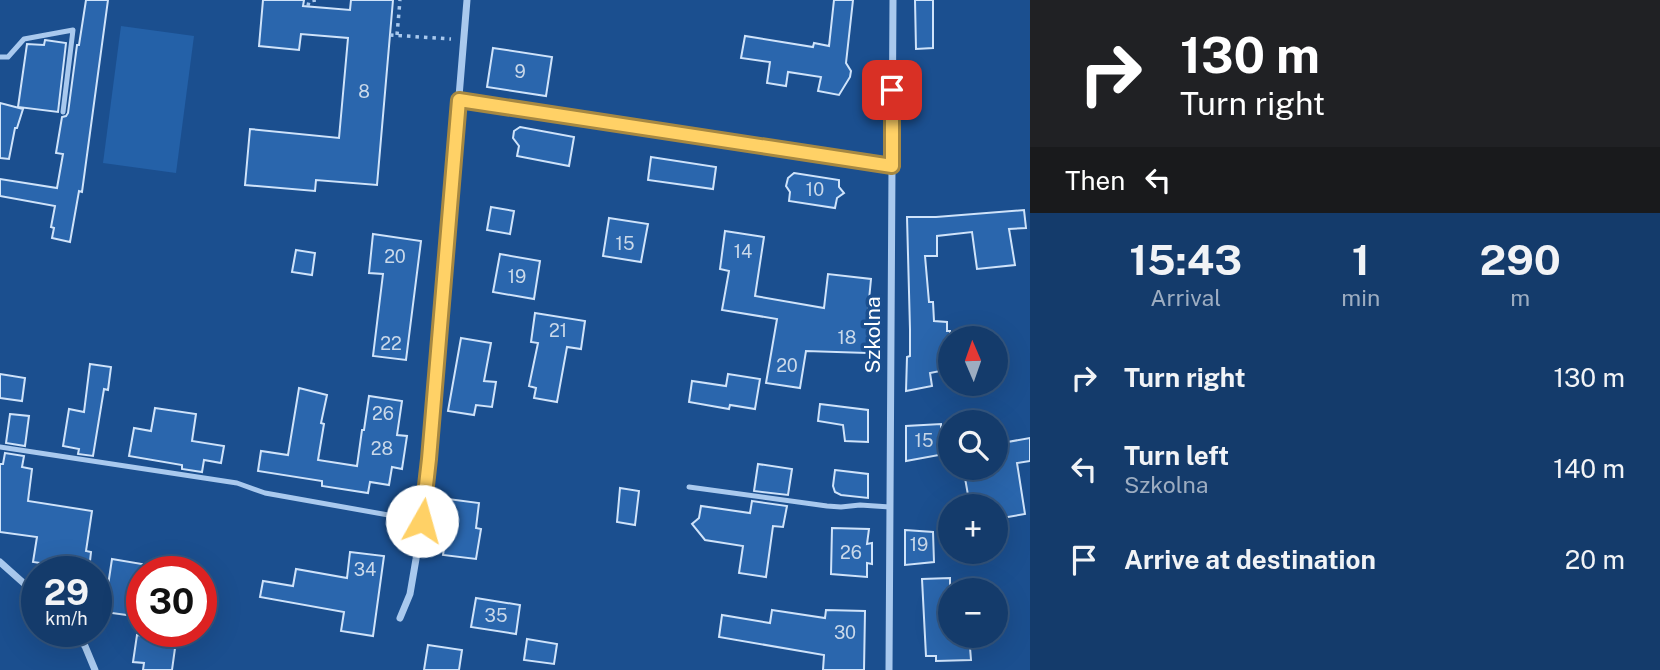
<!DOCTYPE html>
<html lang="en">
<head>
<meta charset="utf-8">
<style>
	body { margin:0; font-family:"Public Sans",sans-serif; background:#1d4271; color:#f1f3f6; height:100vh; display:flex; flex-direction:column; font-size:26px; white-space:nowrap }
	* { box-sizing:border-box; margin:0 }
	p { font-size:23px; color:#9dadc1 }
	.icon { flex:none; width:38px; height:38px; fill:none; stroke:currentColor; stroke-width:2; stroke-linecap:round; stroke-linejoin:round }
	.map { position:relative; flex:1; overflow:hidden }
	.panel { display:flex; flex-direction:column; background:#143b6b; width:630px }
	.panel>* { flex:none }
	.banner { background:#202124; color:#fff; overflow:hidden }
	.needle { width:46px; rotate:358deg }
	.fabs { position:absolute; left:938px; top:326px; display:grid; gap:14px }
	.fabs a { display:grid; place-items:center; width:70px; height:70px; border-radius:50%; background:#143b6b; box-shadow:0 7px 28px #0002,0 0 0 2px #33557e; font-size:35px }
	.speed { position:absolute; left:21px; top:556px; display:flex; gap:14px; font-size:35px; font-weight:700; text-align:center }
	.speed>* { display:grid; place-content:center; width:91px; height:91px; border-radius:50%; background:#143b6b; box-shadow:0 7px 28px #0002,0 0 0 2px #33557e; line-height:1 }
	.speed small { font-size:18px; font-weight:400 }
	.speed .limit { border:10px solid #d22; background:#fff; color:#111 }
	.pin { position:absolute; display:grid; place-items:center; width:60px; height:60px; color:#fff; margin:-30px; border-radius:14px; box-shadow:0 4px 10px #0006 }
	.me { position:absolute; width:77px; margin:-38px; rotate:7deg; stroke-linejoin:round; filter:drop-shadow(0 0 5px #0008) }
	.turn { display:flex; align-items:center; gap:24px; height:147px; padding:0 35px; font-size:32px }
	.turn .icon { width:91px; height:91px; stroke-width:2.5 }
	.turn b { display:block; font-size:49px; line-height:60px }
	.then { display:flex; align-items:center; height:66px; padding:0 35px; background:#0003; gap:14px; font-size:26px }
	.eta { display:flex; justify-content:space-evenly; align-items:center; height:119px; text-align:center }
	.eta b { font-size:42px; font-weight:700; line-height:49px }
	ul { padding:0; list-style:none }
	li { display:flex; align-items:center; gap:21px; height:91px; padding:0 35px }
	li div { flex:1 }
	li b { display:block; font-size:26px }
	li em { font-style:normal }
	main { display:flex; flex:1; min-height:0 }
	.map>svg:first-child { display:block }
	.green { fill:#2461a8 }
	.building { fill:#2a66ad; stroke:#cfe3fa; stroke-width:2 }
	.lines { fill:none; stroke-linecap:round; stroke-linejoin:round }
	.path { stroke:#a9c9ee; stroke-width:3.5; stroke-dasharray:3.5 5; stroke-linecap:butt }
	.lane { stroke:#a9c9ee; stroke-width:5 }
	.street { stroke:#a9c9ee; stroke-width:7 }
	.route-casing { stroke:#a68842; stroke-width:18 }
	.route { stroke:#ffd166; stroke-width:12 }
	.labels { text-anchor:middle; stroke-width:7; stroke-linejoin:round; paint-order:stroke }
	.number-label { font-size:18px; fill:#cad9ea }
	.street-label { font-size:21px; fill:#fff; stroke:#1b4f8f }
</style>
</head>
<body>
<main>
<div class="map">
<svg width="1030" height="670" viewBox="0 0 1030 670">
	<rect width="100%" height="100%" fill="#1b4f8f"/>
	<path class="green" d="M121 26 194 36 176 173 103 163Z"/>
	<path class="building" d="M86 0H108L82 192 79 191 70 242 52 238 54 228 51 227 55 206 0 196V179L57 188 63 154 56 153 62 117 66 116 68 113 77 45H79Z
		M263 0H304L303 6 350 10 351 0H393L377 185 316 180 315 191 245 185 250 129 339 138 348 38 301 34 299 50 259 46Z
		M834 0H853L846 63 851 71 850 77 839 95 818 91 821 77 788 72 786 86 767 83 770 62 741 58 745 36 813 47 814 43 829 46Z
		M915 0H933V48L916 49Z
		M45 40 66 43 58 112 18 107 27 44 44 45Z
		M493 48 552 57 546 96 487 87Z
		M0 103 23 109 17 128H15L9 159 0 158Z
		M520 127 574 137 569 166 517 156 519 146 513 138 514 131Z
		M651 157 716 167 713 189 648 180Z
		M794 173 839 180V187L844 193 837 198 835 208 789 201 790 192 786 186 788 178Z
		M491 207 514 211 510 234 487 230Z
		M1024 210 1026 228 1009 229 1015 265 977 269 972 232 937 236V256H925L929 302H933L934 321 947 322V331H950V369L930 373 932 386 906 391 907 357 910 356V329L907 217H936Z
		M609 218 648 224 641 262 603 256Z
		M725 231 764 237 755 296 824 308 828 274 871 279 867 321H868L867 353 806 351 800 388 766 383 777 319 722 310 729 271 720 269Z
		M373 234 421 241 406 360 373 356 383 274 369 273Z
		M296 250 315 253 312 275 292 272Z
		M500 254 540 261 534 299 493 292Z
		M535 313 585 321 581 349 567 347 557 402 534 398 536 388 529 386 538 343 531 342Z
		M461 338 491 343 484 381 496 382 492 407 476 405 474 415 448 411Z
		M90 364 111 367 108 390 104 389 93 456 78 454 79 449 63 446 69 409 84 412Z
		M0 374 25 378 22 401 0 398Z
		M728 374 760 379 755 409 730 405 729 409 689 402 692 381 726 386Z
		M299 388 327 395 321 423 324 424 318 460 357 466 362 430H364L369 396 402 401 397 435 407 436 402 469 392 467 389 485 370 482 368 493 322 486V481L258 471 261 451 288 455Z
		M820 404 868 410V442L845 441 843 425 818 421Z
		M155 408 196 414 192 441 224 446 221 463 204 460 202 472 182 469V465L129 456 134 428 151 431Z
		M10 414 29 416 25 446 6 443Z
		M941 424V432L950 431V453L906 461V426Z
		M1030 438V461L1017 463 1025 514 996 519V506H970L963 467H996V444Z
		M5 453 24 456 22 467 32 469 28 501 92 511 86 551 91 552 89 570 33 562 37 537 0 532V464H3Z
		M758 464 792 469 788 495 754 491Z
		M835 470 868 474V498L841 495 835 492 833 486Z
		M620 488 639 491 635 525 617 522Z
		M448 499 479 503 476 528 481 529 476 559 443 555 446 536H443Z
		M752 501 787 506 783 527 773 526 766 577 739 573 743 546 705 540 692 524 699 518 701 506 750 513Z
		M832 528 869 529 867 544 872 543V564L867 563V577L831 574Z
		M905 530 933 532 934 562 905 565Z
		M350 552 384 556 373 636 341 631 344 612 260 597 263 581 293 586 296 569 347 578Z
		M112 559 142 564V617L104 612Z
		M950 578V635H969L971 660 936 661V656H926L922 579Z
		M476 598 520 605 516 634 471 627Z
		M772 610 825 618 826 610 865 611 864 670H823L824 655 719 637 722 615 770 623Z
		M137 635 176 641 172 670H143L144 663 133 662Z
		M527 639 557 644 554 664 524 660Z
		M428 645 462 650 459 670H424Z"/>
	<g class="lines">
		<path class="path" d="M308 6 309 1 316 0
			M390 35 451 39
			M397 35 400 0"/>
		<path class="lane" d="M0 57H8L24 39 73 30 63 112
			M459 100 892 166
			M0 447 237 483 265 493 422 521
			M689 487 827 506 841 507 860 505 890 507"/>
		<path class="street" d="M0 562 37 595
			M400 618 410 594 416 559 429 459 467 0
			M74 632 85 646 95 670
			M889 670 893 0"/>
	</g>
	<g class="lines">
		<defs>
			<path id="route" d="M422 521 429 459 459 100 892 166V90"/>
		</defs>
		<use href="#route" class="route-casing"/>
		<use href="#route" class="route"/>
	</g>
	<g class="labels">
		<g class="number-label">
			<text x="520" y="78">9</text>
			<text x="364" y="98">8</text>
			<text x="815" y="196">10</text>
			<text x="625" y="250">15</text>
			<text x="743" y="258">14</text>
			<text x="395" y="263">20</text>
			<text x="517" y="283">19</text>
			<text x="558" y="337">21</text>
			<text x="847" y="344">18</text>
			<text x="391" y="350">22</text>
			<text x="787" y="372">20</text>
			<text x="383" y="420">26</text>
			<text x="924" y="447">15</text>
			<text x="382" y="455">28</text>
			<text x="919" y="551">19</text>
			<text x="851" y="559">26</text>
			<text x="365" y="576">34</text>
			<text x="496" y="622">35</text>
			<text x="845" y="639">30</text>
		</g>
		<g class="street-label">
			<text transform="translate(873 335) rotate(-90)" y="7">Szkolna</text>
		</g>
	</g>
</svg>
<div class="fabs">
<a><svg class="needle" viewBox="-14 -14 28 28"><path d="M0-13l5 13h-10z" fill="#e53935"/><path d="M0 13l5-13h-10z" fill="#9dadc1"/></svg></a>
<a><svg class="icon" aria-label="search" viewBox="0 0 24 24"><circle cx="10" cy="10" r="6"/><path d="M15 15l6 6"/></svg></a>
<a>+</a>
<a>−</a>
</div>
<div class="speed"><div>29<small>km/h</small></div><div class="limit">30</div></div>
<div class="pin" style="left:892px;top:90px;background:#d93025"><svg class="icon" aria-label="arrive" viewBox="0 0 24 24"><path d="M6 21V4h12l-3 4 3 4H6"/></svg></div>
<svg class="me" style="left:422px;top:521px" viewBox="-20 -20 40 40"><circle r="19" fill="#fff"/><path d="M0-13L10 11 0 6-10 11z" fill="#ffd166"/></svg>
</div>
<section class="panel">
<div class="banner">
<div class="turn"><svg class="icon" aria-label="right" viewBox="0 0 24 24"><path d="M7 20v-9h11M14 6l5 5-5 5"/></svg><div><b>130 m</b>Turn right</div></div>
<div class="then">Then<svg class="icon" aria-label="left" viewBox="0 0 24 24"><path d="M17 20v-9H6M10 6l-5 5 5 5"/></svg></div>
</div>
<div class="eta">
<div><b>15:43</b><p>Arrival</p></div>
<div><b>1</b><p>min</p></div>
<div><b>290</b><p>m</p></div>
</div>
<ul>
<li><svg class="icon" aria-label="right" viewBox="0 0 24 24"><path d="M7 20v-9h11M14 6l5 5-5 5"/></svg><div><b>Turn right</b></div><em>130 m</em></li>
<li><svg class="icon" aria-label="left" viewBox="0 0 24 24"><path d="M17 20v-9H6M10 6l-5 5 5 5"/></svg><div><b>Turn left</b><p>Szkolna</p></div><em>140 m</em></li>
<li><svg class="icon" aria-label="arrive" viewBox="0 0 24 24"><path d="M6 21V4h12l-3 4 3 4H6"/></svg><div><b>Arrive at destination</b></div><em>20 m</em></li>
</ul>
</section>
</main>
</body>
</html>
